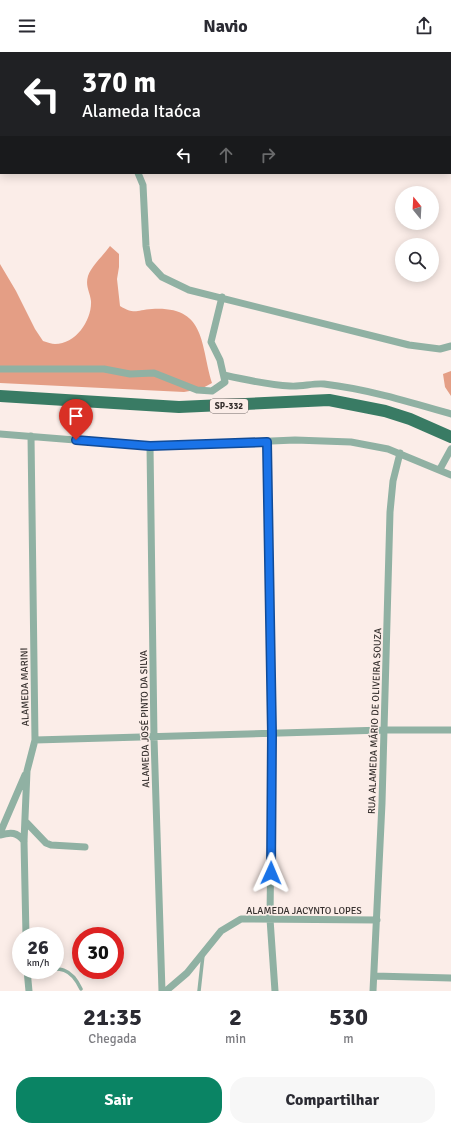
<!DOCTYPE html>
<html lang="pt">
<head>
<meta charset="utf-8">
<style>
	body { margin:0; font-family:Signika,sans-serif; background:#f7f7f7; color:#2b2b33; height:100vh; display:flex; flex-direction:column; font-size:15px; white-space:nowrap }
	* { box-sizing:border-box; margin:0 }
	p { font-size:13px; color:#7c7c81 }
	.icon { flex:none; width:22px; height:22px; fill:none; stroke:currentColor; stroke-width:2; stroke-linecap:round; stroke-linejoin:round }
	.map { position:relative; height:939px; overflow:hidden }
	.panel { display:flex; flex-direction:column; background:#fff; flex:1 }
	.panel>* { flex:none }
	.top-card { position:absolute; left:0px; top:0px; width:451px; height:122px; box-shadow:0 2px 10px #0003; background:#202124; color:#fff; overflow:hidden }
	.needle { width:26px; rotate:342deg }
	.controls { position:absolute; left:395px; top:134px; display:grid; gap:8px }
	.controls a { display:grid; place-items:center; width:44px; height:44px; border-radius:50%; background:#fff; box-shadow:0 2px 10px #0003; font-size:20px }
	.speed { position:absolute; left:12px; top:875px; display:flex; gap:8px; font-size:20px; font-weight:700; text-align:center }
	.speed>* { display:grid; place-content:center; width:52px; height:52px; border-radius:50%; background:#fff; box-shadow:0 2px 10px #0003; line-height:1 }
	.speed small { font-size:10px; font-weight:400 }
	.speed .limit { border:6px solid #d22; background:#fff; color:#111 }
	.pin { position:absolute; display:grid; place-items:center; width:34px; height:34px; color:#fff; margin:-41px -17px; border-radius:50% 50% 50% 0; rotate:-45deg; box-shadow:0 0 4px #0007 }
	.pin .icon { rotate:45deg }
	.me { position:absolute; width:44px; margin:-22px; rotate:1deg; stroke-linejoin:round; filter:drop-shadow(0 0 3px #0008) }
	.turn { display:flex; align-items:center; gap:14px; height:84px; padding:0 16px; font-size:18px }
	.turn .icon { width:52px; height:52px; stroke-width:2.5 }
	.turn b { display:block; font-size:28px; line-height:34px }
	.lanes { display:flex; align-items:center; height:38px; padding:0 16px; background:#0003; justify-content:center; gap:20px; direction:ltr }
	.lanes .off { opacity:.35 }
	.eta { display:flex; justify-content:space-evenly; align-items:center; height:68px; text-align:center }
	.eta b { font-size:24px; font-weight:700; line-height:28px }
	.action { display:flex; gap:8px; margin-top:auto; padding:8px 16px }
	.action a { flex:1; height:46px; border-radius:16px; background:#0a8464; color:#fff; font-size:16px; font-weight:700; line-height:46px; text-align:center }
	.action a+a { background:#f7f7f7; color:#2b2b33 }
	header { display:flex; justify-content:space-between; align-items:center; height:52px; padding:0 16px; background:#fff; font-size:18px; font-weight:700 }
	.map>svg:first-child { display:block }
	.forest { fill:#e49e85 }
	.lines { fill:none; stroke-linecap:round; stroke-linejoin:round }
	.lane { stroke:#90b1a3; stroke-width:3.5 }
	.street { stroke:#90b1a3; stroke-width:7 }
	.primary { stroke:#397b64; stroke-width:12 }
	.highway { stroke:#05674e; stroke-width:12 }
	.route-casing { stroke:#114b97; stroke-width:10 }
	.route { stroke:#1a73e8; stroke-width:7 }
	.labels { text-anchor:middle; stroke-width:3; stroke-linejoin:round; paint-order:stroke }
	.shield { fill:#fbede8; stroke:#716966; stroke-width:1 }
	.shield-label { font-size:9px; font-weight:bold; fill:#36302e }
	.street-label { font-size:10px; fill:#36302e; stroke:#fbede8 }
</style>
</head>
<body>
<header><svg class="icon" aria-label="menu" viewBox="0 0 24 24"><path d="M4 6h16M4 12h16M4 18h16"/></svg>Navio<svg class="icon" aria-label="share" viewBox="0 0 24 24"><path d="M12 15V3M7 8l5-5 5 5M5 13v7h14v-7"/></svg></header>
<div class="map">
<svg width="451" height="939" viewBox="0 0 451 939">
	<rect width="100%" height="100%" fill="#fbede8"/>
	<path class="forest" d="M110 194 119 202V215L117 227 120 254C135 263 136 258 152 257 206 254 200 291 212 331L201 337 184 340 0 331V212L16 239 35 277 43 289C47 290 52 292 55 292 76 292 92 268 91 249 90 240 85 234 88 224 92 213 103 204 110 194Z
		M451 319V344L445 335 443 322Z"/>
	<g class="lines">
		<path class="lane" d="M27 919C54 918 68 909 81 937
			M199 939 203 903"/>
		<path class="street" d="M167 0 183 1
			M58 1V0
			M96 1V0
			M204 1 216 0
			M0 97 1 95
			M138 121 143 133 146 194 149 211 162 225 189 238 409 293 440 297 451 294
			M0 317H104L130 322 154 321 197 338 212 339 225 330 220 308 211 290 222 245
			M224 323C246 328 268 333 290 334 301 335 313 331 324 332 367 337 410 350 451 362
			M0 382 150 394 295 388 351 390 388 397 451 423
			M267 390 272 682 270 867 275 939
			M150 394 154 686 162 939
			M440 417 451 397
			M35 688 384 678H451
			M25 769 46 791 51 793 85 795
			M0 781 25 723
			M0 783C11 780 17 780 24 789
			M26 884 24 789 27 719 35 688 31 384
			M27 918 29 939
			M374 924 451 926
			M166 939 187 921 221 879 241 867 377 868
			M373 939 382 751 390 460 393 429 400 401"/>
		<path class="primary" d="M0 344 179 355 329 348 385 359 410 367 451 385"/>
		<path class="highway" d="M0 2 1 0"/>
	</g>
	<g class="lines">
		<defs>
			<path id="route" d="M76 388 150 394 267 390 272 682 271 821"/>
		</defs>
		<use href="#route" class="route-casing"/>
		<use href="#route" class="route"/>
	</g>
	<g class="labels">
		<rect class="shield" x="210" y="347" width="38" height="14" rx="3"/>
		<g class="shield-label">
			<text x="229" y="357">SP-332</text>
		</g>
		<g class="street-label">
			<text transform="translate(24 635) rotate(-91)" y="4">ALAMEDA MARINI</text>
			<text transform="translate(144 667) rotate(-91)" y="4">ALAMEDA JOSÉ PINTO DA SILVA</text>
			<text transform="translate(374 669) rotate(-88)" y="4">RUA ALAMEDA MÁRIO DE OLIVEIRA SOUZA</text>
			<text x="304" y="862">ALAMEDA JACYNTO LOPES</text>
		</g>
	</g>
</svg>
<div class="controls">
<a><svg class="needle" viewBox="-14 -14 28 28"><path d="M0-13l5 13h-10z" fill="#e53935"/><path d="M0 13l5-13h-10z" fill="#7c7c81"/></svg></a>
<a><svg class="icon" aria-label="search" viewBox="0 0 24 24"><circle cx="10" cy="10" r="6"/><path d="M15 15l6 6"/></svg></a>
</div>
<div class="speed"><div>26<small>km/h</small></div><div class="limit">30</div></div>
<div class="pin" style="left:76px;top:388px;background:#d93025"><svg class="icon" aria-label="arrive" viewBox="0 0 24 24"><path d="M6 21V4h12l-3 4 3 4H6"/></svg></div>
<svg class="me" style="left:271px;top:821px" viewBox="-20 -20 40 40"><path d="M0-17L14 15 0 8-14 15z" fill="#1a73e8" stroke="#fff" stroke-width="4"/></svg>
<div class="top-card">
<div class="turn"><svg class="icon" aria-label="left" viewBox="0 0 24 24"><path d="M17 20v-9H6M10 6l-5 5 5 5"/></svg><div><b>370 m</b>Alameda Itaóca</div></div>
<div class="lanes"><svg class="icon" aria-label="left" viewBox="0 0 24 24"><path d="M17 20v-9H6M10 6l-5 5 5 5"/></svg><svg class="icon off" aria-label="ahead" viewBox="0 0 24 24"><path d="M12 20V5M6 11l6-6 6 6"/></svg><svg class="icon off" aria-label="right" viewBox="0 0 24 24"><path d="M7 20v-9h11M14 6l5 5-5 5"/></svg></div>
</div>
</div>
<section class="panel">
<div class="eta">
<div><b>21:35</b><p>Chegada</p></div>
<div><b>2</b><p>min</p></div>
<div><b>530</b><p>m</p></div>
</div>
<div class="action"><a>Sair</a><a>Compartilhar</a></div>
</section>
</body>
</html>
